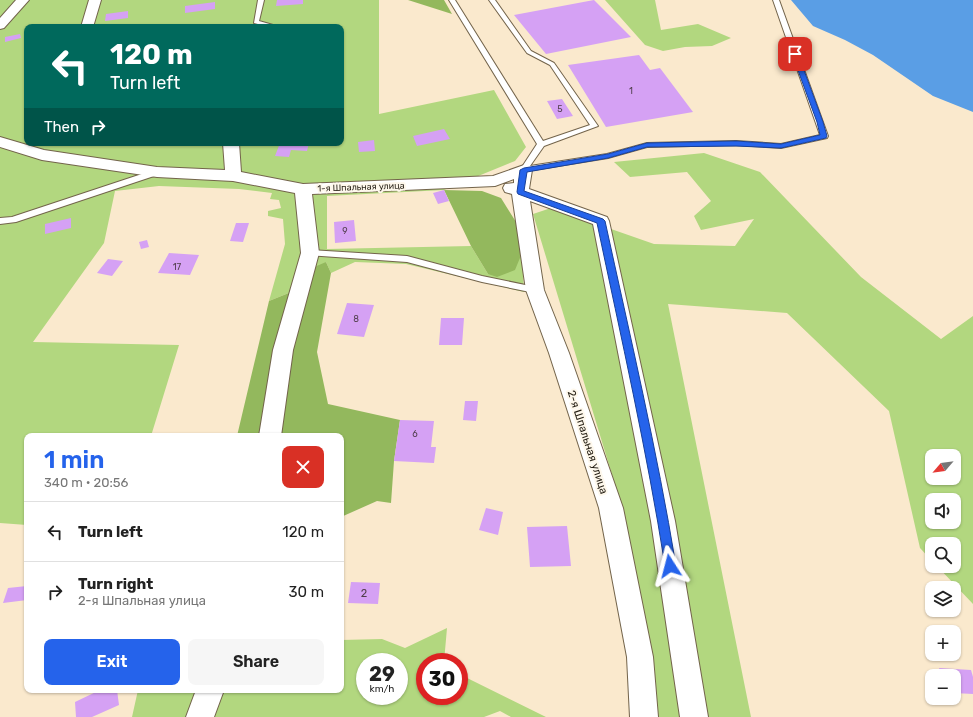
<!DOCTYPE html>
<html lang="en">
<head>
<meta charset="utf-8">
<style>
	body { margin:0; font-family:Rubik,sans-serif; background:#f6f6f6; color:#222; height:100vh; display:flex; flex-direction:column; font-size:15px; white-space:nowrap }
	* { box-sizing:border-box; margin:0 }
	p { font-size:13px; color:#767676 }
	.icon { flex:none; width:22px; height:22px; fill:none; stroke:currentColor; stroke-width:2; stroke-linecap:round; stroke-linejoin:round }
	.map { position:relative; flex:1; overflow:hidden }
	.sheet { position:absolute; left:24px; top:433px; width:320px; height:260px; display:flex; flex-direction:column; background:#fff; border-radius:8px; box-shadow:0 1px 3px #0004 }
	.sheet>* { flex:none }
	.guide { position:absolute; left:24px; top:24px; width:320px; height:122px; border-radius:8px; box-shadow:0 1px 3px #0004; background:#00695c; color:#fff; overflow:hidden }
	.needle { width:26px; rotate:242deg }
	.buttons { position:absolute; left:925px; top:449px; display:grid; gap:8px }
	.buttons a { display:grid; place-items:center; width:36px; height:36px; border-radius:8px; background:#fff; box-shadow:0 1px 3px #0004; font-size:20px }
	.speed { position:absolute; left:356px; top:653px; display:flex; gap:8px; font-size:20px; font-weight:700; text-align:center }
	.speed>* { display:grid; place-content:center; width:52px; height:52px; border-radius:50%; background:#fff; box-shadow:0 1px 3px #0004; line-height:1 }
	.speed small { font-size:10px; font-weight:400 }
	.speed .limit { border:6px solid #d22; background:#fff; color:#111 }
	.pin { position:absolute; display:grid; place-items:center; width:34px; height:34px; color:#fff; margin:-17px; border-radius:8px; box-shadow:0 2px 6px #0006 }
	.me { position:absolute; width:44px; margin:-22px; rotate:351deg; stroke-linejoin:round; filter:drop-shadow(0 0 3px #0008) }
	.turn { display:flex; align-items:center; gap:14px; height:84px; padding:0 20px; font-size:18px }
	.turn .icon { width:52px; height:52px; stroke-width:2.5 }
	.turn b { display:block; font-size:28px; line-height:34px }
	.then { display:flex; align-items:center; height:38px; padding:0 20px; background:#0003; gap:8px; font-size:15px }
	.round { display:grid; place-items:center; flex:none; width:42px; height:42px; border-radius:8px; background:#f6f6f6 }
	.head { display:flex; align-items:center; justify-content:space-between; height:68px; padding:0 20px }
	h1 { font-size:24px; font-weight:600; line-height:30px; color:#2563eb }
	.primary-button { display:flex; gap:8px; margin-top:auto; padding:8px 20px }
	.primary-button a { flex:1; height:46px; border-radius:8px; background:#2563eb; color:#fff; font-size:16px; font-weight:600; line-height:46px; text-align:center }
	.primary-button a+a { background:#f6f6f6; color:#222 }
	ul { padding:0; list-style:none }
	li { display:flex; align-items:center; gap:12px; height:60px; padding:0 20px; border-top:1px solid #e0e0e0 }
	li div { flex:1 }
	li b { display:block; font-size:15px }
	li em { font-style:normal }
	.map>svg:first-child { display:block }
	.green { fill:#b2d77f; fill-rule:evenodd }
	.forest { fill:#93b85d }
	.water { fill:#5a9ee5 }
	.building { fill:#d5a1f4 }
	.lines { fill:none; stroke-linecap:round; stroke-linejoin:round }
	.service-casing { stroke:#73644b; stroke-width:2 }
	.minor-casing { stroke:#73644b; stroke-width:2 }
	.service { fill:#fff; fill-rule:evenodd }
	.minor { fill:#fff; fill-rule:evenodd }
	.route { fill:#2563eb; stroke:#184099 }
	.labels { text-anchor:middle; stroke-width:4; stroke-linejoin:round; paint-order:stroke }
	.number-label { font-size:9px; fill:#503e4b }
	.far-street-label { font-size:9px; fill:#231d13; stroke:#fef8ec }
	.street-label { font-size:11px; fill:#231d13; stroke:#fef8ec }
	.near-number-label { font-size:11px; fill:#503e4b }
</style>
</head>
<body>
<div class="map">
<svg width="973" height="717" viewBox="0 0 973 717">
	<rect width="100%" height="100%" fill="#fae9cd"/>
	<path class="green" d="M0 0H379V114L494 90 526 147 515 161 444 190 327 196V249L471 246 488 274 522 253 524 292 406 264 355 262 331 273 326 262 306 286 269 301 285 244 283 219 268 216V211L281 208 279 200 270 199 272 193 239 189 159 186 115 191 104 243 33 342 179 345 151 436H27V525L0 523ZM27 27H341V143H27Z
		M605 0H655L661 30 698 24 731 38 712 46 685 47 663 51 645 45Z
		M704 153 760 172 861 277 941 339 973 316V604L937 566H954V544H932V561L920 548 889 411 787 313 668 304 751 717H656L654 663 616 488 533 214 551 208 654 244 735 246 754 219 701 230 694 216 711 201 687 172 630 177 614 162ZM932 456H954V478H932ZM932 500H954V522H932Z
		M447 628 444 662H425V696H459V674L546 717H511L500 711 484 717H132L138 690H341V640L382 639 405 648ZM365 662H399V696H365Z"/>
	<path class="forest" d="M408 0H444L452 14Z
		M444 190 482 191 501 198 516 222 522 253 515 270 497 277 488 274 471 246Z
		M326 262 331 273 317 352 328 404 400 420 394 461 391 503 377 501 341 517V436H237L269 301 306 286 312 268Z"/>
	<path class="water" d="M791 0H973V112L933 96 873 55 845 40 813 26Z"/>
	<path class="building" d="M277 0H303V4L276 6Z
		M594 0 631 37 546 54 514 15Z
		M215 2V9L185 13V6Z
		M128 11V18L105 21 106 14Z
		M20 34 21 38 5 42V37Z
		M639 55 650 70 660 68 693 112 606 127 568 65Z
		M562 99 573 116 557 119 547 101Z
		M444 129 450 139 417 146 413 136Z
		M374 140 375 151 359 152 358 142Z
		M280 143H309L307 151 291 150 289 157 275 156Z
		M444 190 449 201 438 204 433 193Z
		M71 218V228L45 234V224Z
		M354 220 356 241 335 243 334 222Z
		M236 223H249L243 242 230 241Z
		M147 240 149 247 141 249 139 242Z
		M169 253 199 255 190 275 158 273Z
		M108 259 123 261 112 276 97 273Z
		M347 303 374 305 364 337 337 334Z
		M441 318H464L462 345H439Z
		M465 401H478L476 421 463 420Z
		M400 420 434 421 431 447H436L434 463 394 461Z
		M486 508 503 512 498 535 479 530Z
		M567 526 571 566 530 567 527 527Z
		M351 582 380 583 378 604 348 603Z
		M27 586V600L3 603 8 588Z
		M939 668 971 670 973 677V694L954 693V676H942Z
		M100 690H117L119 705 92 717H76L75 702Z"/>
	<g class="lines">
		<defs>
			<path id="service" d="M258 0H264L259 21 280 27H269L254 23Z
				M449 0H455L543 141 590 125 550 65 527 53 489 0H495L531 51 554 63 598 126 544 146 530 166 607 154 647 143 736 141 781 144 820 135 773 0H779L828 136 827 138 781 148 736 145 647 147 608 158 521 172 520 170 537 144Z
				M157 169 161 172 160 174 16 222 0 224V218L12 217Z
				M310 250 407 256 482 276 535 287 540 290 535 293 482 282 407 262 307 255 306 253Z"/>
			<path id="minor" d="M16 0H29L4 28 0 29V18Z
				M89 0H101L93 27H81Z
				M0 137 44 150 157 167 225 170 223 143H239L241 172 303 184 493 176 524 165 530 166 532 170 529 189 607 217 609 221 675 521 708 717H680L651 521 593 224 530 201 544 290 569 353 623 508 653 657 658 717H630L627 657 599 508 549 353 526 290 512 194 505 192 503 188 505 184 514 183V179L495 186 312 194 319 253 293 350 281 436H259L273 350 301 253 295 193 233 181 157 177 42 160 0 147Z
				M196 690H224L214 717H186Z"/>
		</defs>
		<use href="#service" class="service-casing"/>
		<use href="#minor" class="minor-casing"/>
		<use href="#service" class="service"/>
		<use href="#minor" class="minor"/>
	</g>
	<path class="route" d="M795 52 798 54 823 122 827 136 826 138 781 148 736 146 647 147 608 158 527 172 524 191 603 219 605 221C630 336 657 450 676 566L674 570 670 572 666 570 665 566C647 451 621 337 597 223L518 194 517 192 520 170 524 168 608 154 647 143 736 141 781 144 820 135 817 122 792 54Z"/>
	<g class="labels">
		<g class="number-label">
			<text x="631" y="94">1</text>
			<text x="560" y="112">5</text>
			<text x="345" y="234">9</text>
			<text x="177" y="270">17</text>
			<text x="356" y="322">8</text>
			<text x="415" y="437">6</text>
		</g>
		<g class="far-street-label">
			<text transform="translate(361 187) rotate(-2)" y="3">1-я Шпальная улица</text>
		</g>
		<g class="street-label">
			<text transform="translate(588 442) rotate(72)" y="4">2-я Шпальная улица</text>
		</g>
		<g class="near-number-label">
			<text x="364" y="597">2</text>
		</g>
	</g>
</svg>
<div class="buttons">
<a><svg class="needle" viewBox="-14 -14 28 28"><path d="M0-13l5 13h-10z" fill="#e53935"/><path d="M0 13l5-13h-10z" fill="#767676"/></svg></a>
<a><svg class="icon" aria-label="sound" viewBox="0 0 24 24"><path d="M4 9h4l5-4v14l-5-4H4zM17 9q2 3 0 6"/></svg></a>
<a><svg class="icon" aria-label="search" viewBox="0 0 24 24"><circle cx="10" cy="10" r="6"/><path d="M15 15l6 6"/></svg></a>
<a><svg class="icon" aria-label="layers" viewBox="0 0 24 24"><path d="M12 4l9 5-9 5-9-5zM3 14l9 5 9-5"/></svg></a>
<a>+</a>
<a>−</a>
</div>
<div class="speed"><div>29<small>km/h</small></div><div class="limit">30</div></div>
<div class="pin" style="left:795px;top:54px;background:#d93025"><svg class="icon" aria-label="arrive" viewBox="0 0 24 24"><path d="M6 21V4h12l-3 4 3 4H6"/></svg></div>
<svg class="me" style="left:670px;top:566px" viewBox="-20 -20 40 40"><path d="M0-17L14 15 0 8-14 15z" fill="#2563eb" stroke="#fff" stroke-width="4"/></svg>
<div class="guide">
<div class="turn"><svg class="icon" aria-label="left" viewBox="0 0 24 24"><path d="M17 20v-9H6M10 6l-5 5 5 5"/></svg><div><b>120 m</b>Turn left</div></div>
<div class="then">Then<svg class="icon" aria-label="right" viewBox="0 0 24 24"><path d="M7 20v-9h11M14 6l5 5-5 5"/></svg></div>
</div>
<section class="sheet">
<div class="head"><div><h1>1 min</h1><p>340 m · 20:56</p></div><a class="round" style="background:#d93025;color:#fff"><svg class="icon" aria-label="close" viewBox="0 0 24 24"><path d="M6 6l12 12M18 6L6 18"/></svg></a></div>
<ul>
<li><svg class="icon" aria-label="left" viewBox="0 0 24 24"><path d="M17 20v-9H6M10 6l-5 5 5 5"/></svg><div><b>Turn left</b></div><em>120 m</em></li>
<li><svg class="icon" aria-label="right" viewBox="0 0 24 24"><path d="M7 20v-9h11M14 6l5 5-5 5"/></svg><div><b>Turn right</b><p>2-я Шпальная улица</p></div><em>30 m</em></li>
</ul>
<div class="primary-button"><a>Exit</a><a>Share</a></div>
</section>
</div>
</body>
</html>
